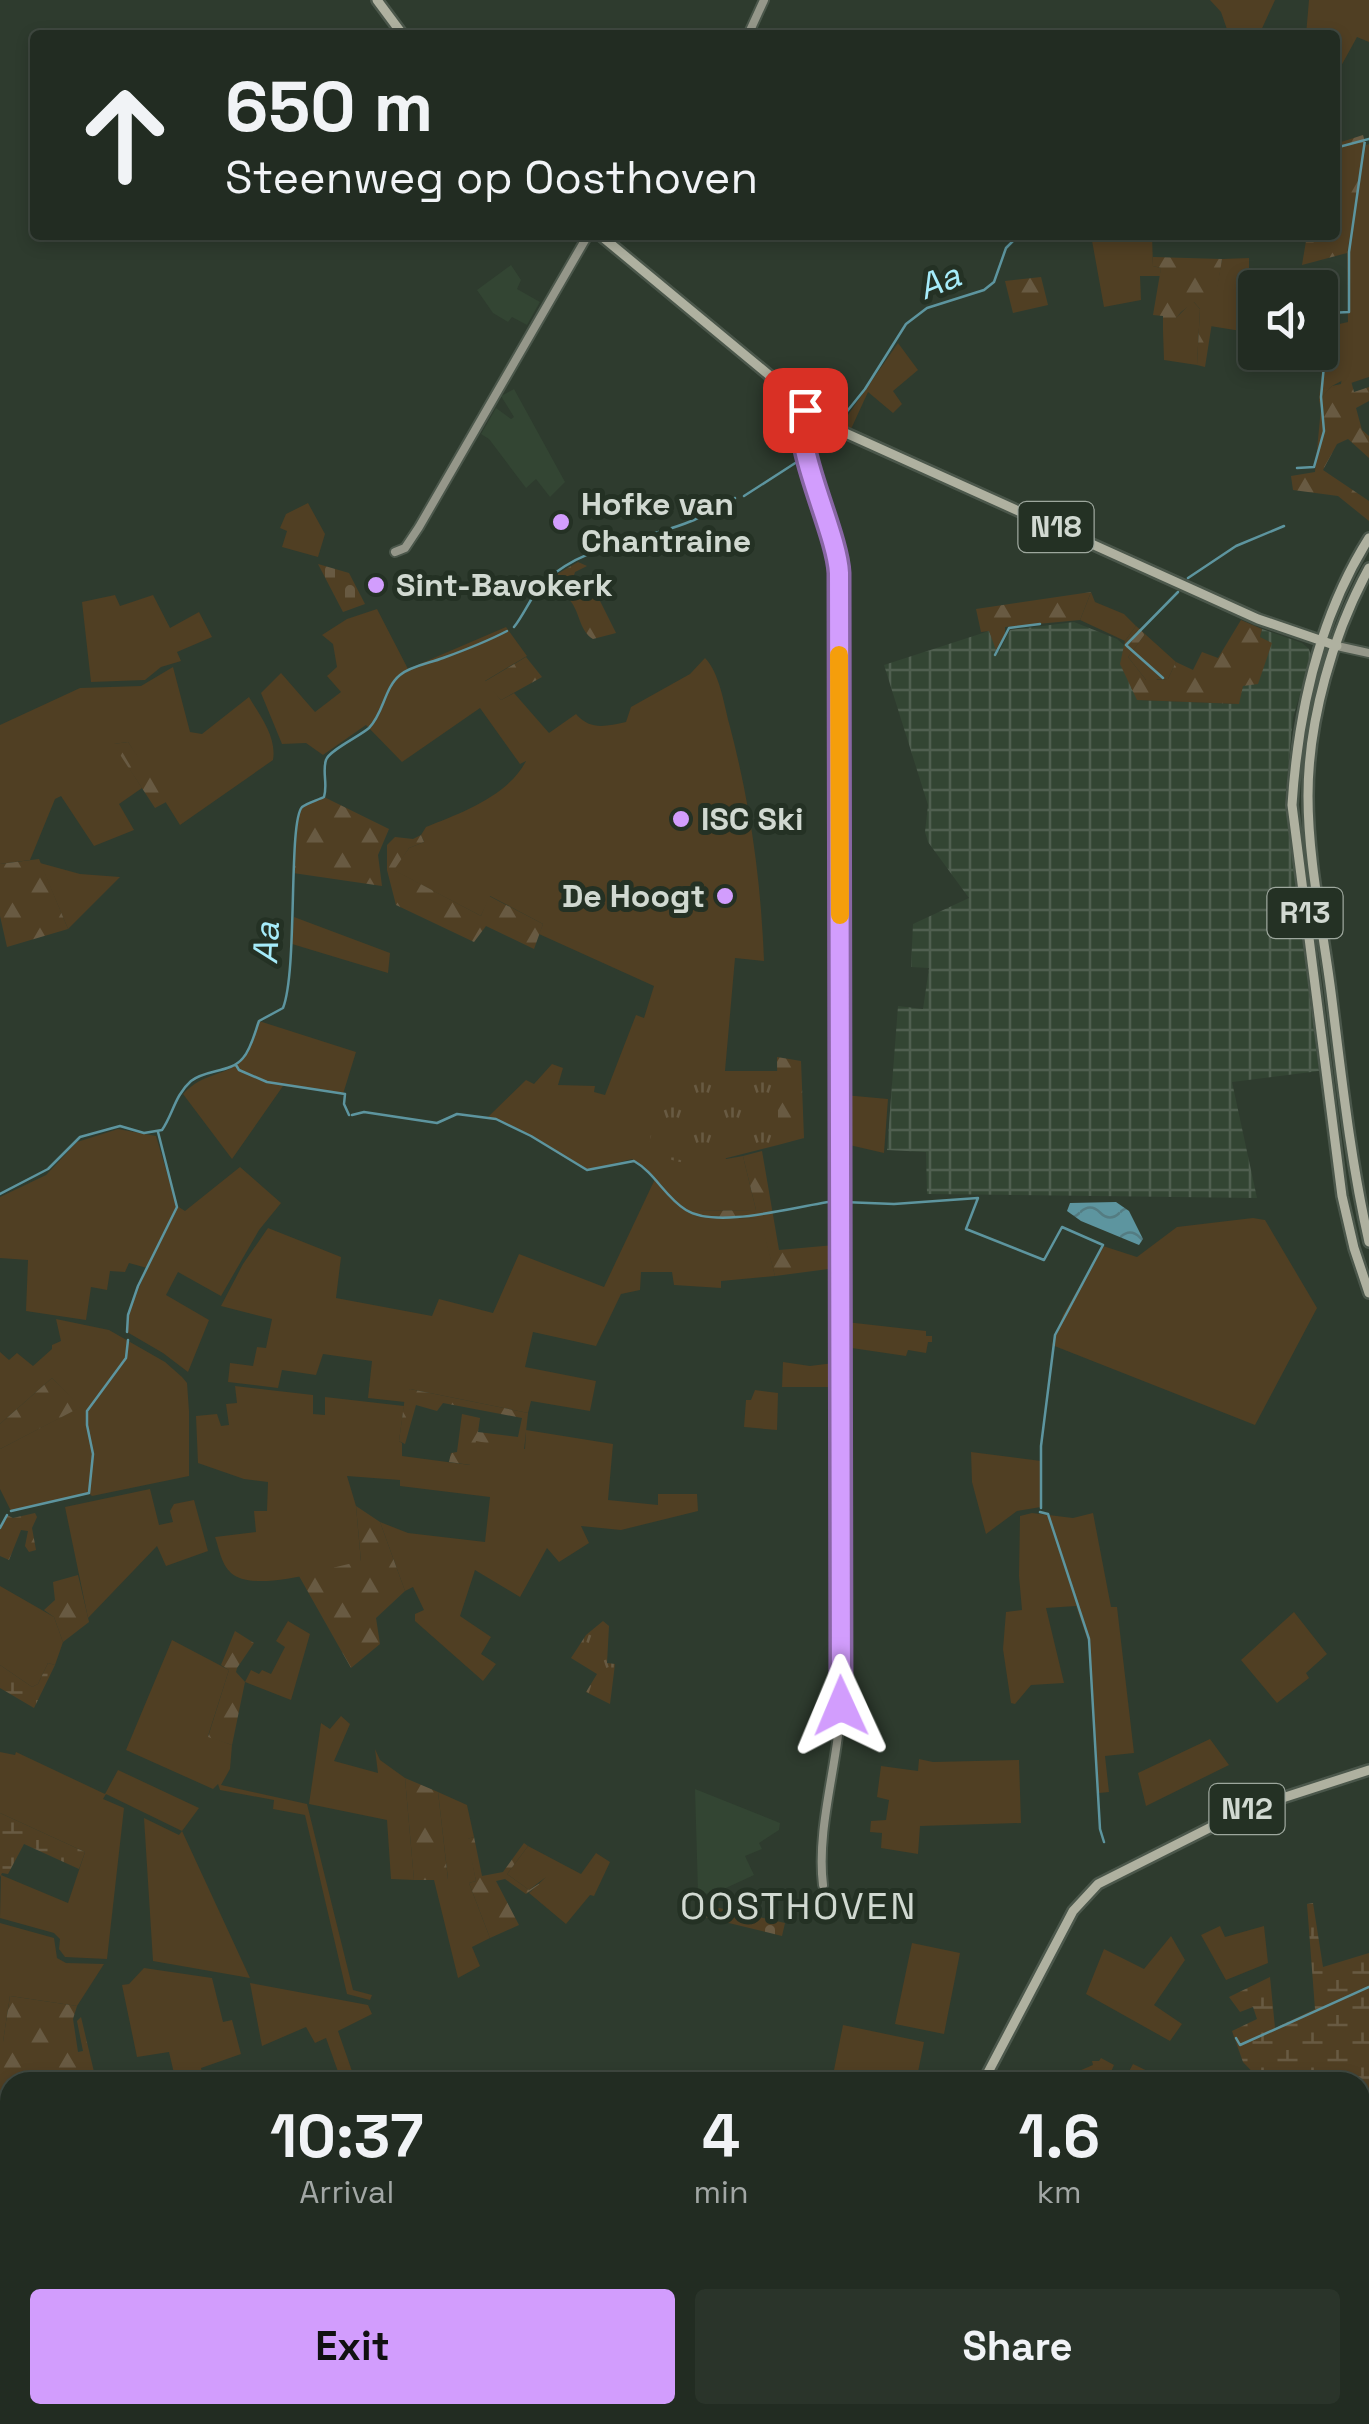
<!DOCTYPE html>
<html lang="en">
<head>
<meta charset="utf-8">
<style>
	body { margin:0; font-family:"Space Grotesk",sans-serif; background:#2a342a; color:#f1f3f6; height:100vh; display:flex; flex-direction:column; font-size:38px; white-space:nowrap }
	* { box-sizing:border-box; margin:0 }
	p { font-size:32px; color:#a2a7a5 }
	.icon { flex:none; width:55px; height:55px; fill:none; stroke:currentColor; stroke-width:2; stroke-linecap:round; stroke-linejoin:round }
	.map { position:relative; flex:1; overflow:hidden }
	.panel { position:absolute; left:0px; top:2072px; width:1370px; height:352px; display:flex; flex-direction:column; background:#222c22; border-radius:30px 30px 0 0; box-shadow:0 5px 15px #0003,0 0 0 2px #3f4840 }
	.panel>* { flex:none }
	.guide { position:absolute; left:30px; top:30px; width:1310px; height:210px; border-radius:10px; box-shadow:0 5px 15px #0003,0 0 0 2px #3f4840; background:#222c22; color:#f1f3f6; overflow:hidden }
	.controls { position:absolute; left:1238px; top:270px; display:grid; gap:20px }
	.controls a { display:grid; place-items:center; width:100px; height:100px; border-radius:10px; background:#222c22; box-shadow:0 5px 15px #0003,0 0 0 2px #3f4840; font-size:50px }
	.pin { position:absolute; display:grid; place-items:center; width:85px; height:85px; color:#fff; margin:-42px; border-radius:20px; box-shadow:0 5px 15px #0006 }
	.me { position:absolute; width:110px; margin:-55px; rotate:359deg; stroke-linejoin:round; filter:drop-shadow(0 0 8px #0008) }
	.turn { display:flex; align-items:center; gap:35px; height:210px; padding:0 30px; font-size:45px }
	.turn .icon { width:130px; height:130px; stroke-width:2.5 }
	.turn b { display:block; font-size:70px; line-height:85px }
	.eta { display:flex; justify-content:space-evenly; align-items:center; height:170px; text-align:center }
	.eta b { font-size:60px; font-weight:600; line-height:70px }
	.cta { display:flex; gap:20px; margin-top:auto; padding:20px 30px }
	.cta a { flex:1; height:115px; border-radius:10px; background:#d29dfd; color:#111; font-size:40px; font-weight:600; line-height:115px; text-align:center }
	.cta a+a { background:#2a342a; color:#f1f3f6 }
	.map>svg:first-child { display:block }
	.built { fill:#334533 }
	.industrial { fill:url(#industrial-grid) }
	.grass { fill:#503f23 }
	.forest { fill:url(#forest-firs) }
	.wetland { fill:url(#wetland-marsh) }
	.cemetery { fill:url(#cemetery-stones) }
	.park { fill:url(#park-tufts) }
	.water { fill:url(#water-waves) }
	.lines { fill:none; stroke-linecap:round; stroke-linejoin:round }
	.stream { stroke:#5d959f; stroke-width:2.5 }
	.secondary-casing { stroke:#4b574b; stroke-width:12 }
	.primary-casing { stroke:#4b574b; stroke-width:14 }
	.secondary { stroke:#95978a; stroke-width:8 }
	.primary { stroke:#afb1a0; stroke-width:9 }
	.route-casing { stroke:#8866a4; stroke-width:25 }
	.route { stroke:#d29dfd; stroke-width:18 }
	.slow { stroke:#f59e0b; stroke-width:18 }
	.poi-dot { fill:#d29dfd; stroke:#243124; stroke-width:4 }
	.labels { text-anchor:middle; stroke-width:10; stroke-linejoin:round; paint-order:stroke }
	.shield { fill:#243124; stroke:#9da79d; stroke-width:2.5 }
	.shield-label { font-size:30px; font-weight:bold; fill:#d1d9d1 }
	.poi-label { font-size:32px; font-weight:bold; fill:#d1d9d1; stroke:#243124; text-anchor:start }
	.water-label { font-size:35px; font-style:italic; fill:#a6ecfa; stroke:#243124 }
	.quarter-label { font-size:38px; letter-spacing:2.5px; fill:#d1d9d1; stroke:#243124 }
</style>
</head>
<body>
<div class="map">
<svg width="1369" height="2424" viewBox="0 0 1369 2424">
	<defs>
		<pattern id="industrial-grid" width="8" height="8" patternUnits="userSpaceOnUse" patternTransform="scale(2.5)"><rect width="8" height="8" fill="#334533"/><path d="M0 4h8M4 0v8" fill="none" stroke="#505f50"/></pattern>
		<pattern id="forest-firs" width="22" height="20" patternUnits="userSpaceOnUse" patternTransform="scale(2.5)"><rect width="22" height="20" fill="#503f23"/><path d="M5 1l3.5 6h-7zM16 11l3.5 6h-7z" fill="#685a42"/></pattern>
		<pattern id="wetland-marsh" width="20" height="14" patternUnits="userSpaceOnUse" patternTransform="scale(2.5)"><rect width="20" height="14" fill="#503f23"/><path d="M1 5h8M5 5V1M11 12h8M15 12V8" fill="none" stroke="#685a42"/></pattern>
		<pattern id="cemetery-stones" width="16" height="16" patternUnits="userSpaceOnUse" patternTransform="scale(2.5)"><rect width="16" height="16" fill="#503f23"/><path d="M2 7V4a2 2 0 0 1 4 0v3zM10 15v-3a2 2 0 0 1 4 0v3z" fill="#685a42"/></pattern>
		<pattern id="park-tufts" width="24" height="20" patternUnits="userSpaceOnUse" patternTransform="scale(2.5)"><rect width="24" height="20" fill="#503f23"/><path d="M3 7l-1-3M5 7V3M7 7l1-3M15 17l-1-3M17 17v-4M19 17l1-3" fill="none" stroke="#685a42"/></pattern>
		<pattern id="water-waves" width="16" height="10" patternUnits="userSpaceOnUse" patternTransform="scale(2.5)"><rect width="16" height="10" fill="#5d959f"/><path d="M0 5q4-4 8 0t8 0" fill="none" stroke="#547c82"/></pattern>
	</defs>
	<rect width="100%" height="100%" fill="#2e3b2e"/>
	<path class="built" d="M511 265 521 280 517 289 540 302 527 325 512 317 508 322 493 313 477 290Z
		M514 389 565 482 550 497 536 479 526 488 489 439 481 434 496 408 511 419 514 417 501 396Z
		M695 1789 780 1823 779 1830 759 1843 762 1849 745 1856 754 1875 726 1888 712 1889V1894L698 1893Z"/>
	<path class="industrial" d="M1074 622 1117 639 1125 646 1137 700 1238 704 1243 686 1271 643 1260 637 1262 629 1302 643 1309 649 1311 656 1293 718 1285 800 1319 1071 1232 1082 1257 1198 927 1194 926 1152 887 1150 898 1006 923 1009 929 968 911 967 913 924 969 898 928 842 925 832 928 805 884 665 989 631 999 652 1010 630Z"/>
	<path class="grass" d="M1210 0H1275L1259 35H1229L1221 12Z
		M1309 0H1369V42L1357 37 1335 77V35H1306Z
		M1369 144V377L1351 383 1349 377 1332 386 1319 400 1326 327 1348 322 1347 253 1366 145Z
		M1091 235H1152L1153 266 1161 268 1160 276H1140L1141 300 1104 307Z
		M1249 258V268L1255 269 1247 332 1210 326 1222 259Z
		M1193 301 1200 309 1197 365 1164 360 1163 331Z
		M898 343 918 370 893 391 902 404 893 413 868 392 851 429 841 425Z
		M308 503 325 534 318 557 282 547 287 531 280 528 286 514Z
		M1091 592 1095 602 1124 614 1136 626 1125 641 1080 620Z
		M115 595 120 606 153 595 170 628 199 612 212 637 177 652 181 661 161 667 145 680 91 682 82 602Z
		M377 609 408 669 506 627 527 656 485 681 501 700 514 693 549 733 576 714C591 731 606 726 626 722L631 707 690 674 705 658C719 672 724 703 729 723 750 802 761 879 764 961L735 958 725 1071H692L726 1159 743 1156 756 1210 695 1211 696 1217 761 1219 775 1276 721 1281V1288L674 1285 672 1272H641L640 1290 621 1294 596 1346 533 1332 525 1367 596 1381 590 1411 531 1401 528 1413 410 1389 405 1402 368 1398 372 1361 323 1354 316 1375 282 1370 278 1388 228 1382 230 1363 253 1366 257 1347 266 1348 272 1319 221 1306 243 1264 268 1228 341 1257 336 1298 432 1316 439 1299 493 1313 519 1254 604 1287 655 1179 632 1159 589 1170C553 1155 526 1127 488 1117L526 1080 534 1084 552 1064 563 1068 558 1085 595 1086 594 1092 605 1095 636 1015 644 1018 654 986 539 934 543 924 490 896 481 916 393 870 409 848 424 842 421 835 426 827C461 813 508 796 526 761L520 764 480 708 402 762 366 725 323 755 306 743 282 744 261 693 281 673 315 712 341 692 327 676 337 667 333 644 322 635 347 619Z
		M1145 634 1176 662 1168 679 1146 680 1128 657Z
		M173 667 190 732 202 734 249 697C260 716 277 737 273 760L180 825 128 742 114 744 142 788 119 804 134 830 94 846 61 796 55 799 30 860 0 864V725L80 688 141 686Z
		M40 863 80 874 120 877 68 929Z
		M294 917 390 953 388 973 292 944Z
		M259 1021 356 1052 343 1094 283 1086 232 1159 183 1094C204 1071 228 1077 243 1058 251 1048 255 1032 259 1021Z
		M844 1095 888 1099 884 1153 845 1144Z
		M118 1129 156 1136 177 1206 185 1211 240 1167 281 1203 259 1230 221 1296 178 1272 166 1295 209 1320 188 1372 163 1353 127 1332 128 1315 147 1268 129 1263 125 1272 110 1271 107 1290 91 1287 86 1320 26 1311 28 1260 0 1258V1197L46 1175 77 1142Z
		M1253 1218 1265 1220 1317 1308 1255 1425 1052 1345 1063 1315 1103 1246 1137 1257 1177 1227Z
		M56 1319 109 1330 165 1362 182 1377 187 1383 189 1411V1476L92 1496 89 1493 11 1511 0 1489V1449L80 1407 52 1378 0 1424V1352L9 1360 17 1353 33 1366 52 1349V1345L61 1341Z
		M846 1322 926 1331V1336H932V1342H928L926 1353 908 1350 906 1356 845 1347Z
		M783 1362 810 1366 834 1363 836 1387H782Z
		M235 1386 313 1395V1414L325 1415V1397L404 1406 399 1441 402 1443V1456L470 1465 475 1440 525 1449 526 1430 613 1444 608 1500 658 1505V1494H697L698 1511 621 1530 581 1526 589 1543 559 1562 547 1548 520 1597 475 1570 460 1616 491 1637 481 1654 496 1664 483 1681 415 1621V1614L424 1610 413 1587 405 1591 380 1522 408 1533 485 1542 490 1497 400 1486V1480L347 1476 356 1506 361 1562C332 1568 254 1594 231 1573 221 1564 219 1548 215 1537L256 1532 254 1511H267L268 1482 244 1479 198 1463 196 1416 217 1414 221 1426 229 1425 226 1404 237 1403Z
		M755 1390 778 1393 777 1430 744 1427 746 1400H751Z
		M971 1452 1041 1461V1507L1017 1511 986 1534 972 1482Z
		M150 1489 159 1525 173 1522 170 1511 174 1504 194 1500 208 1551 166 1566 157 1546 88 1618 65 1507Z
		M1032 1513 1073 1518 1093 1513 1111 1607H1117L1134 1753 1105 1756 1109 1792 1099 1793 1089 1644 1076 1606 1046 1608 1064 1683 1031 1685 1015 1704 1011 1703 1003 1649 1006 1612 1022 1610 1019 1576 1020 1516Z
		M0 1586 54 1617 63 1642 55 1665 48 1663 38 1684 32 1687 0 1665Z
		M1294 1612 1327 1654 1306 1673 1309 1678 1277 1703 1241 1660Z
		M288 1621 310 1634 291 1700 245 1682 251 1670 259 1674 262 1670 271 1674 285 1647 276 1641Z
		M172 1640 229 1670 208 1736 232 1745 230 1769 221 1785 307 1804 353 1990 372 1995 370 2000 347 1994 305 1815 273 1809 274 1800 220 1790 218 1784 213 1789 126 1750Z
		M341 1716 350 1724 334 1761 378 1773 375 1749 380 1760 405 1778 414 1880 391 1879 387 1820 309 1804 321 1723 330 1729Z
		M1210 1739 1229 1765 1146 1806 1138 1773Z
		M0 1752 15 1755 16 1752 105 1794 118 1770 199 1808 182 1831 250 1978 153 1961 144 1818 179 1835 182 1831 106 1794 103 1799 124 1808 107 1959 65 1957 59 1949 60 1939 54 1933 0 1918 1 1875 68 1903 85 1852 0 1813Z
		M919 1759 933 1762 1019 1760 1021 1823 920 1826 918 1854 881 1848 882 1833 870 1832 871 1821 886 1820 889 1800 877 1797 881 1766 918 1771Z
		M438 1792 467 1805 474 1837 468 1839 476 1881 469 1883 490 1938 472 1947 480 1966 458 1978 434 1880 448 1879Z
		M528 1846 581 1874 596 1853 610 1862 594 1896 590 1895 566 1924 529 1893 546 1877 529 1890 507 1874Z
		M0 1923 54 1938 57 1958 66 1963 104 1964 77 2006 10 1996 3 2042H0Z
		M1220 1926 1225 1937 1264 1926 1268 1963 1226 1980 1201 1935Z
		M1171 1936 1185 1960 1154 2005 1182 2024 1170 2041 1086 1994 1104 1949 1144 1969Z
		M912 1943 960 1953 944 2034 895 2024Z
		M144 1968 212 1978 223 2022 232 2020 241 2054 201 2068 204 2082H196L195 2075 176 2082 169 2052 137 2057 122 1985 129 1984Z
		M250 1983 368 2005 372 2014 338 2031 353 2074 341 2080 326 2038 315 2043 306 2027 262 2046Z
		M843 2025 924 2042 916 2082H870L833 2075Z
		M1101 2058 1114 2065 1111 2072 1124 2081 1133 2064 1166 2080 1053 2082 1093 2065 1092 2061H1099Z
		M1206 2415H1341L1339 2424H1202Z"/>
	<path class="forest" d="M1363 135 1366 145 1347 253 1302 265 1307 235H1335V144Z
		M1153 257 1222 259 1205 367 1197 365 1200 309 1194 302 1181 312 1167 330 1163 331V316L1153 315 1161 268 1153 266Z
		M1041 277 1048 305 1013 313 1005 281Z
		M1342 377H1350L1354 392 1369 387V401L1356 408 1362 430 1369 436V458L1348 439 1337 444 1323 470 1369 501V521L1338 496 1293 490 1291 476 1315 472 1321 408 1319 400 1332 386 1341 384Z
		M578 562 587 566 575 572 571 585 592 595 599 590 598 597 616 633 593 639C580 631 580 615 572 603 567 596 561 591 556 584L548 583 552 577Z
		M1091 592 1080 620 1005 627V638L996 650 989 631 981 632 976 609Z
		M1241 620 1262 629 1260 637 1272 643 1258 684 1243 686 1239 704 1137 700 1120 664 1125 641 1136 626 1145 634 1128 657 1146 680 1152 673 1157 680 1168 679 1176 662 1193 670 1202 652 1218 658Z
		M526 657 542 677 501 700 484 682Z
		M128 742 168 801 155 808 113 744Z
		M324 797 389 829 378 855 382 886 293 873 298 816 303 806Z
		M421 835 424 842 409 848 394 870 481 916 489 896 543 924 534 949 486 926 474 942 396 905 387 870V845L395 837 413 839Z
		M39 859 68 929 7 947 0 916V864Z
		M777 1057 801 1061 804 1138 778 1145Z
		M762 1151 779 1250 835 1245 836 1268 775 1276 760 1219 696 1217 694 1211 756 1210 743 1156Z
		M52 1378 81 1407 0 1449V1424Z
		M410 1389 528 1413 524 1450 476 1441 471 1465 449 1462 451 1453 457 1452 462 1414 480 1418 478 1432 518 1437 522 1418 443 1403 437 1411 416 1405 405 1444 399 1441 405 1397Z
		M356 1506 380 1522 405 1591 376 1618 380 1644 351 1668 299 1576 361 1561Z
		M35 1513 37 1517 32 1528 36 1550 29 1552 25 1546 28 1531 21 1530 9 1560 0 1556V1528L7 1515 13 1518Z
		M78 1575 89 1622 63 1642 54 1617 44 1610 55 1600 53 1582Z
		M235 1631 254 1643 237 1668 236 1672 245 1682 232 1745 208 1737 229 1670 221 1665Z
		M405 1778 438 1792 448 1880H414Z
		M474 1837 482 1876 503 1872 524 1843 528 1846 507 1874 529 1890 548 1878 526 1894 505 1879 496 1881 519 1925 490 1938 469 1883 476 1881 467 1839Z
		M10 1996 77 2006 73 2019 78 2052 83 2051 77 2021 81 2017 94 2072 103 2082H10V2169L6 2168V2156L0 2153V2042H3Z"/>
	<path class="wetland" d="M48 1663 55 1665 34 1708 0 1688V1665L32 1687 38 1684Z
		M0 1813 85 1852 79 1869 24 1844 8 1874 2 1873 0 1877Z
		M1313 1903 1323 1967 1369 1953V2310L1360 2307V2082H1262L1243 2062 1232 2031 1257 2019 1253 2007 1240 2012 1229 1997 1270 1977 1275 2028 1315 2009 1307 1904Z"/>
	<path class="cemetery" d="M318 564 349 573 365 604 343 612Z
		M715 1907 785 1923 782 1936 700 1916Z"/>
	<path class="park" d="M692 1071H778V1145L707 1163 688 1164 648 1154 659 1081Z
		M603 1621 609 1626 607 1663 615 1664 610 1704 586 1692 597 1674 571 1658 586 1635Z"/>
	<path class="water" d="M1116 1202 1129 1211 1143 1239 1139 1245 1081 1221 1067 1211 1070 1203Z"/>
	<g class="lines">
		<path class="stream" d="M1335 148 1369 139
			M840 420 865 389 906 324 927 308 984 290 994 282 1006 248 1019 235
			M815 455 833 434
			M1297 468 1314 467 1324 431 1321 397 1329 313 1349 312V252L1365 140
			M744 496 803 458
			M1188 578 1236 546 1284 526
			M514 627C525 613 532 594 544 582 585 543 645 541 694 520 709 513 719 503 735 498
			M1126 645 1178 592
			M1127 646 1163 678
			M995 655 1009 628 1040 624
			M236 1065 239 1070 267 1082 345 1094 344 1104 349 1115
			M352 1115 364 1112 437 1123 457 1114 496 1119 531 1136 587 1170 634 1161C655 1173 665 1197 686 1210 718 1230 799 1205 836 1201
			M0 1194 48 1169 80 1137 120 1126 144 1133 162 1130C173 1114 175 1095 191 1081 206 1069 231 1073 243 1058 251 1049 255 1032 259 1021L283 1008C298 970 288 822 302 807 307 803 318 800 324 797 328 784 322 772 326 760 328 751 360 736 369 728 384 713 384 688 400 675 411 666 430 663 443 658 465 650 486 642 507 631
			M843 1202 894 1204 978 1198 966 1229 1044 1260 1062 1227 1103 1245 1055 1335 1041 1446V1508
			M127 1332 128 1315 138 1286 177 1207 158 1132
			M11 1511 89 1493 93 1454 87 1425V1411L126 1358 128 1340
			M1040 1512 1048 1514 1089 1639 1100 1829 1104 1842
			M0 1528 7 1515
			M1236 2038 1240 2045 1369 1987
			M0 2109 10 2159
			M0 2293 10 2266
			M0 2342 4 2348 0 2360"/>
		<defs>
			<path id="secondary" d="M748 35 764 0
				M805 409C790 441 836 531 839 573L841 1706C838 1764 816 1829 823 1885
				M395 552 405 548 419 527 588 235
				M1337 646 1369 653"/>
			<path id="primary" d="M377 0 403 35
				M600 235 769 375 798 404 830 426 1258 619 1337 646
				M1369 538C1319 617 1298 713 1292 805L1342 1196 1354 1248 1369 1293
				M1369 568C1333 634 1308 720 1308 796 1308 863 1324 933 1332 1000 1342 1081 1351 1163 1369 1242
				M983 2082 1073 1911 1098 1884 1245 1810 1369 1770
				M722 2424 731 2415"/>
		</defs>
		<use href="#secondary" class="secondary-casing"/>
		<use href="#primary" class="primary-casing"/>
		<use href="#secondary" class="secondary"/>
		<use href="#primary" class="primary"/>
	</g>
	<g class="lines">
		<defs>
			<path id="route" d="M805 410C790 442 837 531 839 573L841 1706"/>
		</defs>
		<use href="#route" class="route-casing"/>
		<use href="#route" class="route"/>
		<path class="slow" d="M839 655 840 915"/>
	</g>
	<g class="poi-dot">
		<circle cx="561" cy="522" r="10"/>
		<circle cx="376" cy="585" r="10"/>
		<circle cx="681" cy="819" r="10"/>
		<circle cx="725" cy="896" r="10"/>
	</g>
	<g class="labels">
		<g class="shield">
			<rect x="1018.5" y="502" width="75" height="50" rx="8"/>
			<rect x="1267.5" y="888" width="75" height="50" rx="8"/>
			<rect x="1209.5" y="1784" width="75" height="50" rx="8"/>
		</g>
		<g class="shield-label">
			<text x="1056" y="537">N18</text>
			<text x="1305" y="923">R13</text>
			<text x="1247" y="1819">N12</text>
		</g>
		<g class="poi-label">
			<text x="581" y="515">Hofke van<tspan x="581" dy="37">Chantraine</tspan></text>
			<text x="396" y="596">Sint-Bavokerk</text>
			<text x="701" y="830">ISC Ski</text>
			<text x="705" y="907" text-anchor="end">De Hoogt</text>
		</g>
		<g class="water-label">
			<text transform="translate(939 281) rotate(-22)" y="12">Aa</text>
			<text transform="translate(266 943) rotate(-87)" y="12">Aa</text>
		</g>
		<g class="quarter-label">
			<text x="799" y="1919">OOSTHOVEN</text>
		</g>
	</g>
</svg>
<div class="controls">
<a><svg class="icon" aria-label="sound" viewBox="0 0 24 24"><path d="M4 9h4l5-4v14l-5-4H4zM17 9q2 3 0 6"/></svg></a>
</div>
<div class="pin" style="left:805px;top:410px;background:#d93025"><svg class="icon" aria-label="arrive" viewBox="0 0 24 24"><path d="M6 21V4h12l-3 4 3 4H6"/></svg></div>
<svg class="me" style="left:841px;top:1706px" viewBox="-20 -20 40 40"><path d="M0-17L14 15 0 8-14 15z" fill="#d29dfd" stroke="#fff" stroke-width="4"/></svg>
<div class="guide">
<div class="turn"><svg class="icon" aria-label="ahead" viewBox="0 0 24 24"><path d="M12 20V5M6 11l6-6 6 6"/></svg><div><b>650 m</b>Steenweg op Oosthoven</div></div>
</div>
<section class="panel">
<div class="eta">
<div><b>10:37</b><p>Arrival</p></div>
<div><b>4</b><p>min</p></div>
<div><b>1.6</b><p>km</p></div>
</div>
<div class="cta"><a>Exit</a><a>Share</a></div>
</section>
</div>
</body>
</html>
